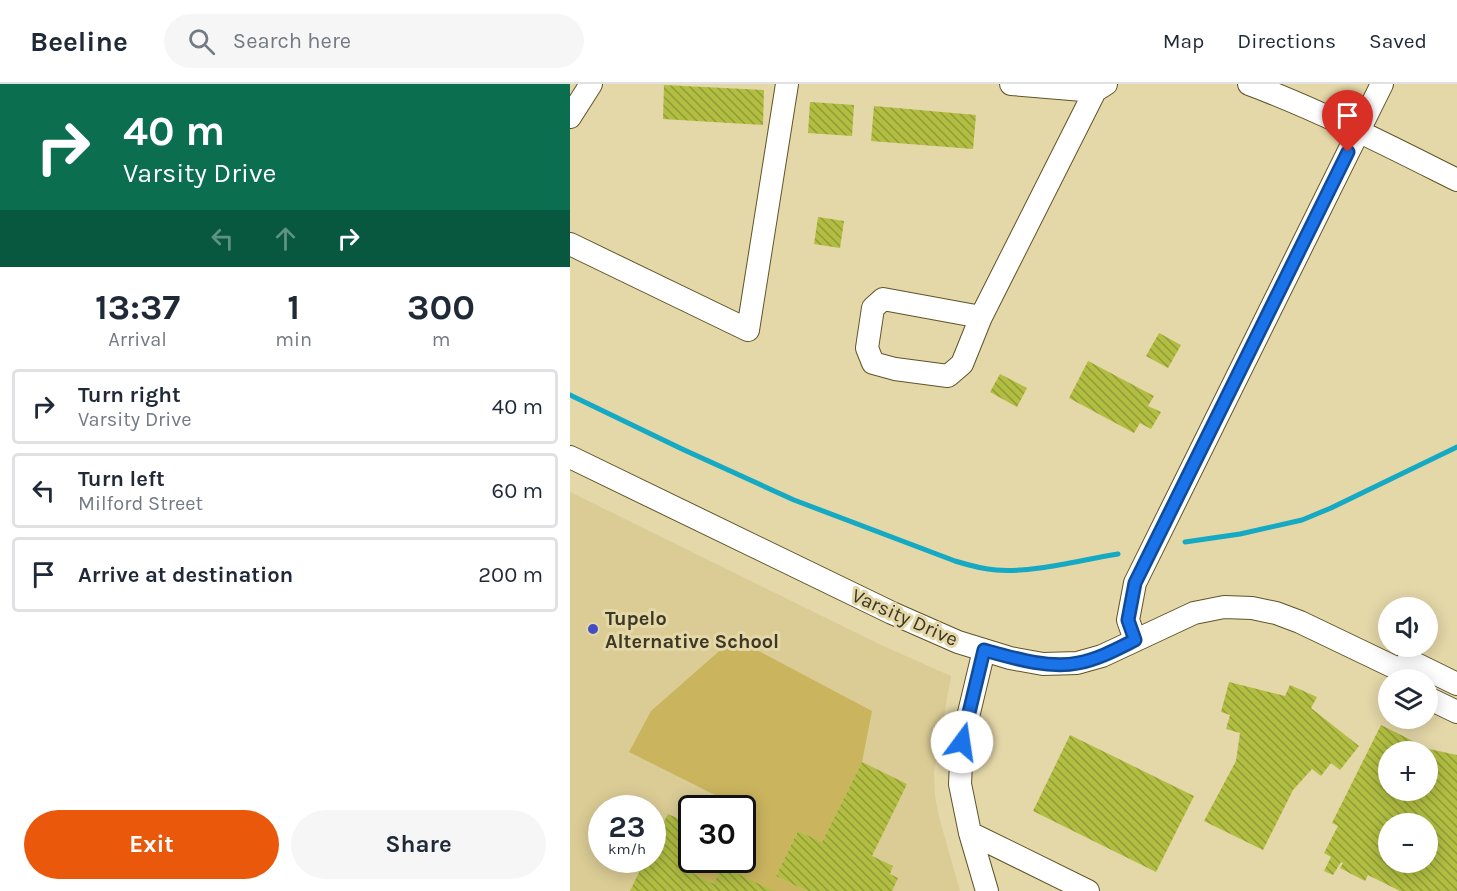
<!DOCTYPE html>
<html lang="en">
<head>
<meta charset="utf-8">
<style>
	body { margin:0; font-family:Karla,sans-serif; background:#f6f6f7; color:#1f2937; height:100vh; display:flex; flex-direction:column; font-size:22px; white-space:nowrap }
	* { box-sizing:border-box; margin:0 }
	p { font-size:20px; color:#747a83 }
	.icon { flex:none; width:33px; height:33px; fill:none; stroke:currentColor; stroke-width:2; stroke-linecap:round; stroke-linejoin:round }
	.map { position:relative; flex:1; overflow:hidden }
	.sheet { display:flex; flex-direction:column; background:#fff; width:570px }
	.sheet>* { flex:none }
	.hud { background:#0b6e4f; color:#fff; overflow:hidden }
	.fabs { position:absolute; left:808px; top:513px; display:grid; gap:12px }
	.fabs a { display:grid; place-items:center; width:60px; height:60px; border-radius:50%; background:#fff; box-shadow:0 3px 15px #0003; font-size:30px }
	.speed { position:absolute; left:18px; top:711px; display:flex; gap:12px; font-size:30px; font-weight:700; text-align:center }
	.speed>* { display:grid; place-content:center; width:78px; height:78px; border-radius:50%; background:#fff; box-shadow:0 3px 15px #0003; line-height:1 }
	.speed small { font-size:15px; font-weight:400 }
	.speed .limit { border:3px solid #111; border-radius:9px; background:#fff; color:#111 }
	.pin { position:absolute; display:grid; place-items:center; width:51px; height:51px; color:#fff; margin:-62px -26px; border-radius:50% 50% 50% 0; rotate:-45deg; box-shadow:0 0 6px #0007 }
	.pin .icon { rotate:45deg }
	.me { position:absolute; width:66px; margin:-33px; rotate:14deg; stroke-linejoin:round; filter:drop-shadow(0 0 4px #0008) }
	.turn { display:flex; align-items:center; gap:21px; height:126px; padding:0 24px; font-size:27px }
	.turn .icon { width:78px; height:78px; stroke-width:2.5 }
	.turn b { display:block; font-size:42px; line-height:51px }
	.lanes { display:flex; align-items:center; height:57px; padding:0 24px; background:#0003; justify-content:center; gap:30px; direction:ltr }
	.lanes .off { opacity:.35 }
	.eta { display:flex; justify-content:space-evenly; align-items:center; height:102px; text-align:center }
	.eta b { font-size:36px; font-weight:700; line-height:42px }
	.primary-button { display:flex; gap:12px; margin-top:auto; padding:12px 24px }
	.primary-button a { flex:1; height:69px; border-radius:36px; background:#ea580c; color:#fff; font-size:24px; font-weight:700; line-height:69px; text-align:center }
	.primary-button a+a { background:#f6f6f7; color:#1f2937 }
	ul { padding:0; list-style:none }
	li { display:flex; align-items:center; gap:18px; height:75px; margin:0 12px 9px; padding:0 12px; border:3px solid #e0e1e3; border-radius:6px }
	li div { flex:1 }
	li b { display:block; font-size:22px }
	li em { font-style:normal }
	header { display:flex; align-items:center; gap:36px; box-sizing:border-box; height:84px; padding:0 30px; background:#fff; border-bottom:2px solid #e0e1e3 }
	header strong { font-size:28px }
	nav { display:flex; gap:33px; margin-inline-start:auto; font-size:21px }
	.search { width:420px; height:54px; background:#f6f6f7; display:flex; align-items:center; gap:15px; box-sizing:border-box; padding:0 21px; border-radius:33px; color:#747a83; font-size:22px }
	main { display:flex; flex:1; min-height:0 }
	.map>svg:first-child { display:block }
	.built { fill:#dbcc95; fill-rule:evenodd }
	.green { fill:#cab45e }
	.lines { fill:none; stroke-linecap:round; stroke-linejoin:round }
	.stream { stroke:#15a9c4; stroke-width:5 }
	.building { fill:url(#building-back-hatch); fill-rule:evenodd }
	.minor-casing { stroke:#5f5428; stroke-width:24 }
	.minor { stroke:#fff; stroke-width:22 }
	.route-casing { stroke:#114b97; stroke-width:15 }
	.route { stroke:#1a73e8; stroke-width:10 }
	.poi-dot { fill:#464dc2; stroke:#e4d7a8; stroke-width:2 }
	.labels { text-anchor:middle; stroke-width:6; stroke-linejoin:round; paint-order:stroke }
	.street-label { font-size:20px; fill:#3d3825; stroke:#e4d7a8 }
	.poi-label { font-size:20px; font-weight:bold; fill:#3d3825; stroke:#e4d7a8; text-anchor:start }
</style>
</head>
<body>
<header>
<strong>Beeline</strong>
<div class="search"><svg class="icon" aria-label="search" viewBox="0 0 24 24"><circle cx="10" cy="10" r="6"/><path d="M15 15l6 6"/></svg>Search here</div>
<nav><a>Map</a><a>Directions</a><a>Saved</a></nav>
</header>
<main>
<section class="sheet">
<div class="hud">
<div class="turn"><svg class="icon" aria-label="right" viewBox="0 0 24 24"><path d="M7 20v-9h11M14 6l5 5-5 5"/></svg><div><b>40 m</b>Varsity Drive</div></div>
<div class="lanes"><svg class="icon off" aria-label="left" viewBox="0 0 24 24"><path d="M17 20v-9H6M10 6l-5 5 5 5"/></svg><svg class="icon off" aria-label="ahead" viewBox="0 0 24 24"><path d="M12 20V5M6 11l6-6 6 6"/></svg><svg class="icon" aria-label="right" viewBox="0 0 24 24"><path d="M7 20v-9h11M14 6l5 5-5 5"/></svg></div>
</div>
<div class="eta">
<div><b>13:37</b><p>Arrival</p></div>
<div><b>1</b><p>min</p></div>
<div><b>300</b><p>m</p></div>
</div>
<ul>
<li><svg class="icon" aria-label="right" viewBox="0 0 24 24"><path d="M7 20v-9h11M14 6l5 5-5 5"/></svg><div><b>Turn right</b><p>Varsity Drive</p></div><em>40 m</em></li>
<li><svg class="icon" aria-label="left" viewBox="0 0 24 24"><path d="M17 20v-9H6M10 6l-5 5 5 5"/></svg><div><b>Turn left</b><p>Milford Street</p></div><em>60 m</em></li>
<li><svg class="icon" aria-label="arrive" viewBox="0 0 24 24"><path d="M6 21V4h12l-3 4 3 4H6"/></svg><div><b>Arrive at destination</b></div><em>200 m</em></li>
</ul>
<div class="primary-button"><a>Exit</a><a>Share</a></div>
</section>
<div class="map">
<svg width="887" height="807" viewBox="0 0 887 807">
	<defs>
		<pattern id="building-back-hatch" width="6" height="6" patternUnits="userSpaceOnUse" patternTransform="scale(1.5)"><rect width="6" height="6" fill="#b1be42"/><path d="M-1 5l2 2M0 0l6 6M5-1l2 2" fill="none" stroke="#919b37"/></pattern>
	</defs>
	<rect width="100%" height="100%" fill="#e4d7a8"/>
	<path class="built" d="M0 408 311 561 381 592 364 688 365 712 369 733 390 807H0ZM32 724H82V776H32ZM122 724H172V776H122Z"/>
	<path class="green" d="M164 554 302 627 292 678 252 758 228 747 206 792 237 807H203L144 800 115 785 121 771 122 776H172V724H144L149 713 59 668 81 627Z"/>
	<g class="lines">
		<path class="stream" d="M0 311 112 365 224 416 385 477C398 481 412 485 426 486 464 489 510 476 548 470
			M615 458 670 450 732 436 761 424 887 363"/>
	</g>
	<path class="building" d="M94 1 194 6 193 41 93 35Z
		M240 18 284 21 282 52 238 49Z
		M304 22 406 31 403 65 301 57Z
		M248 133 274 137 270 164 244 160Z
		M589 249 611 261 598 284 576 272Z
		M518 277 584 312 578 322 591 328 581 345 570 339 564 349 499 314Z
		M430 290 457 304 447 323 420 308Z
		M659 598 715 612 720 601 747 613 741 624 789 662 770 686 761 679 751 692 742 685 723 706 693 766 634 737 666 677 670 649 656 645 660 631 651 628Z
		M811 641 859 665 887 671V807H830L798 791 795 797 770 784 773 779 771 778 763 791 754 787 761 773 754 769 768 742 762 739ZM819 668H858V706H819ZM819 740H858V778H819Z
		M500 651 624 712 586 788 463 727Z
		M292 678 337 700 302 772 323 782 320 790 328 794 322 807H237L206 792 228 747 252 758Z
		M98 730 122 741V771L115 785 144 800 152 782 203 807H60L75 776H82V761Z"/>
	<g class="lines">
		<defs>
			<path id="minor" d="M441 0 525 7
				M679 0C751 27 819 62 887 96
				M0 33 21 0
				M0 160 178 246 217 0
				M411 233 313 215 303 224 297 264 303 279 325 285 378 292 392 280 411 233 525 7 536 0
				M0 373 322 529 388 558 440 574 473 580 507 579 532 572 624 529 654 523 682 524 706 529 730 538 851 596
				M565 556 558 536 565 499 812 0
				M414 566 392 658 390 700 400 749 417 807
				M838 576 887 600
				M858 614 887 628
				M400 749 518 807"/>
		</defs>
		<use href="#minor" class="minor-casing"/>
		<use href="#minor" class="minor"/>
	</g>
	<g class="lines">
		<defs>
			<path id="route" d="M392 658 414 566C443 574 479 585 508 579 529 575 547 565 565 556L558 536 565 499 778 68"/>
		</defs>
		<use href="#route" class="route-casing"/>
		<use href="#route" class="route"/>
	</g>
	<circle class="poi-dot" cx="23" cy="545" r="6"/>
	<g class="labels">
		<g class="street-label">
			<text transform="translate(335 533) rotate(24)" y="7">Varsity Drive</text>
		</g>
		<g class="poi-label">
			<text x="35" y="541">Tupelo<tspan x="35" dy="23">Alternative School</tspan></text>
		</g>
	</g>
</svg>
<div class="fabs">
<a><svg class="icon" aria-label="sound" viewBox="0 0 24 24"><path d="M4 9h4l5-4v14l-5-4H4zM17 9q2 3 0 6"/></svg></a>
<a><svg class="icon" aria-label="layers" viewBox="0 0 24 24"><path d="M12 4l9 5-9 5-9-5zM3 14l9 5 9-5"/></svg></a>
<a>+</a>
<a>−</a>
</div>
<div class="speed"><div>23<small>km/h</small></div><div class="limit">30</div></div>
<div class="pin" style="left:778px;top:68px;background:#d93025"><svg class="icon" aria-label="arrive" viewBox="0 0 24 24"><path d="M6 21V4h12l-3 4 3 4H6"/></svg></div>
<svg class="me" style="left:392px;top:658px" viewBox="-20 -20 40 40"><circle r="19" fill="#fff"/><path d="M0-13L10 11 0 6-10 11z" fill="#1a73e8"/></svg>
</div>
</main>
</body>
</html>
